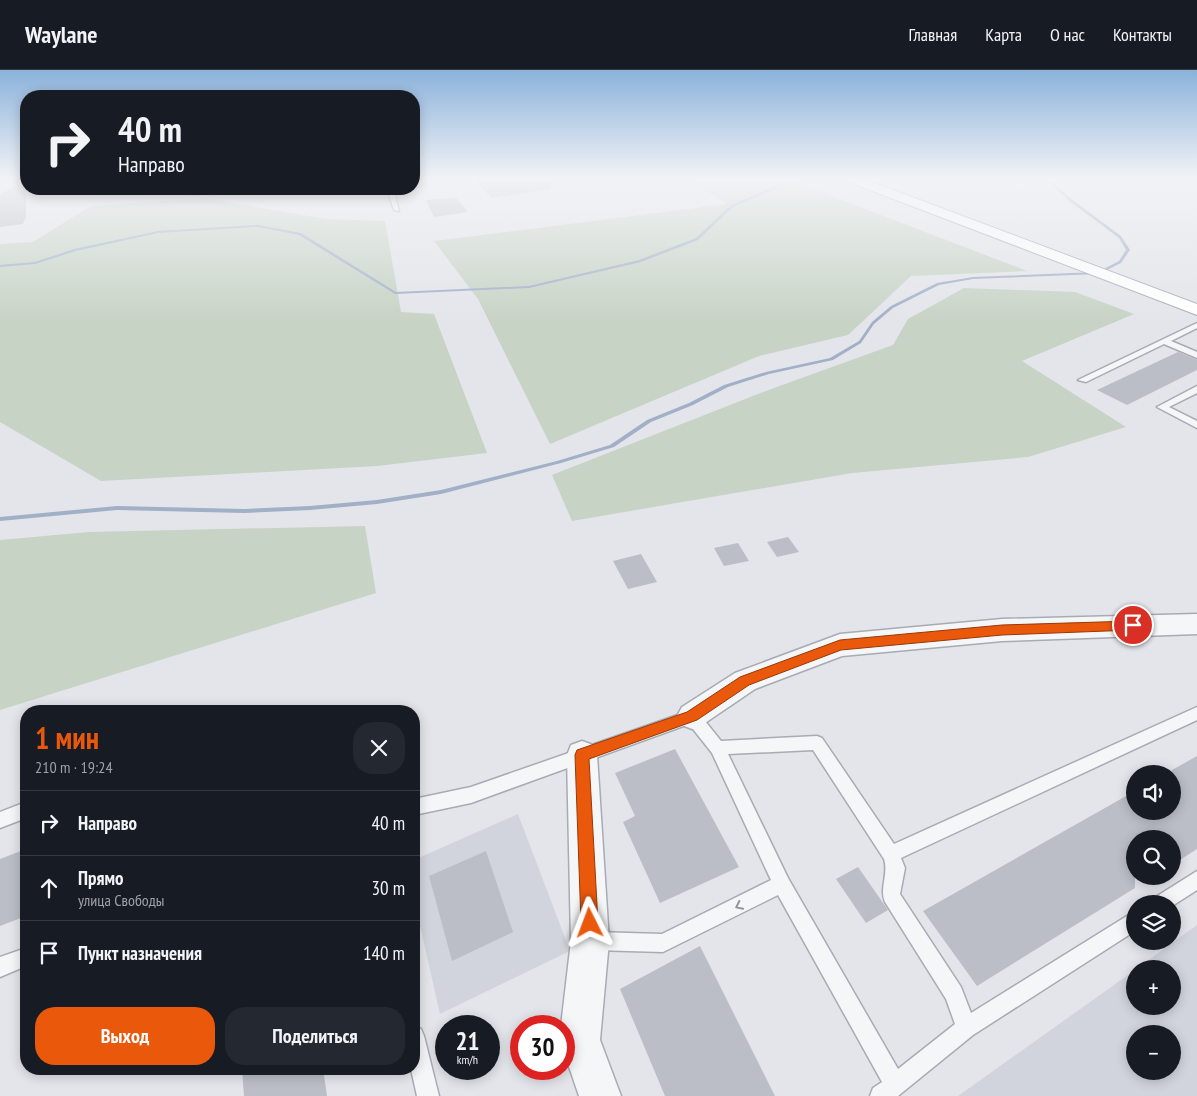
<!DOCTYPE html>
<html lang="ru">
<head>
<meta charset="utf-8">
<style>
	body { margin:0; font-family:"PT Sans Narrow",sans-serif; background:#242831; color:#f1f3f6; height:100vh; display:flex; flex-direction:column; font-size:19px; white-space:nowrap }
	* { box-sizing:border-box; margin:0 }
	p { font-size:16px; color:#9ea1a6 }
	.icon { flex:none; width:28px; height:28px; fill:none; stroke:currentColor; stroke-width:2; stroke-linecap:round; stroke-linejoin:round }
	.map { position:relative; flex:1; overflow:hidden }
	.drawer { position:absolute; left:20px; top:635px; width:400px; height:370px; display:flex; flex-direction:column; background:#171b24; border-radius:20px; box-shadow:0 2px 12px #0003 }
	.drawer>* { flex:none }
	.guide { position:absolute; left:20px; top:20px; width:400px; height:105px; border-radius:20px; box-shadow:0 2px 12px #0003; background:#171b24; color:#f1f3f6; overflow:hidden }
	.controls { position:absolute; left:1126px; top:695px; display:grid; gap:10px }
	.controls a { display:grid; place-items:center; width:55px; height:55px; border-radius:50%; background:#171b24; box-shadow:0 2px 12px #0003; font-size:25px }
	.speed { position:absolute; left:435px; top:945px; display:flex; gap:10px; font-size:25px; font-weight:700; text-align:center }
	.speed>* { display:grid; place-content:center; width:65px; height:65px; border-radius:50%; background:#171b24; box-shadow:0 2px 12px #0003; line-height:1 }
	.speed small { font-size:12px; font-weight:400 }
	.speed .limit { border:8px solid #d22; background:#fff; color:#111 }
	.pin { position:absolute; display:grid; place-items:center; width:42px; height:42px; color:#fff; margin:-21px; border:2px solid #fff; border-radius:50%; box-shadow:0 1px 5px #0007 }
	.me { position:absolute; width:55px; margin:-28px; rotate:357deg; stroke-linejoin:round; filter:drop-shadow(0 0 4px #0008) }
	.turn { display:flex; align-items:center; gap:18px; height:105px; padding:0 15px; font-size:22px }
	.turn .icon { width:65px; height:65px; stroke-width:2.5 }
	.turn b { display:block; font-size:35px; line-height:42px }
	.round { display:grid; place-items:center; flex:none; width:52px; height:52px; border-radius:20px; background:#242831 }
	.summary { display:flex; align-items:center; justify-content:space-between; height:85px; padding:0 15px }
	h1 { font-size:30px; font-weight:700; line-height:38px; color:#ea580c }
	.cta { display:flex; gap:10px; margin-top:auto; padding:10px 15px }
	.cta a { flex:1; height:58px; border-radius:20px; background:#ea580c; color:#fff; font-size:20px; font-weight:700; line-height:58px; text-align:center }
	.cta a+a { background:#242831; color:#f1f3f6 }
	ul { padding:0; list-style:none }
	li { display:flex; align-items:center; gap:15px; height:65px; padding:0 15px; border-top:1px solid #363941 }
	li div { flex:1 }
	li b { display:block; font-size:19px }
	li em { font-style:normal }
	header { display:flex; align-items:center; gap:30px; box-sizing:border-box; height:70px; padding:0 25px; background:#171b24; border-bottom:1px solid #363941 }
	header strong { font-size:24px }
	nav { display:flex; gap:28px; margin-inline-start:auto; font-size:18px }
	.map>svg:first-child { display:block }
	.built { fill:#d1d4dc; fill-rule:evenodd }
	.green { fill:#c7d3c5 }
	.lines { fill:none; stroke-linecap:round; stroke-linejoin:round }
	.stream { fill:#a1afc7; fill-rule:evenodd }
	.building { fill:#bbbec6 }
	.lane-casing { stroke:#a8abb4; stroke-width:3 }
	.street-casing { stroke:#a8abb4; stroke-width:3 }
	.secondary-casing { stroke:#a8abb4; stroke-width:2 }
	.lane { fill:#f5f6f8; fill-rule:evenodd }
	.street { fill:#f5f6f8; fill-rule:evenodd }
	.secondary { fill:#fff; fill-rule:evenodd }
	.oneway { stroke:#90949c }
	.route { fill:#ea580c; stroke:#983908 }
</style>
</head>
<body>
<header>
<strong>Waylane</strong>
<nav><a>Главная</a><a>Карта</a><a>О нас</a><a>Контакты</a></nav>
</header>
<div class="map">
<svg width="1197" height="1026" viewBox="0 0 1197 1026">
	<rect width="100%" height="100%" fill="#e3e5ea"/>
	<path class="built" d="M518 744 570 881 440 944 414 829V790Z
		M1197 855V1026H958L1135 900V936H1172V899H1136ZM1135 964H1172V1001H1135Z"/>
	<path class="green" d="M687 109H787L1027 201 911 206 848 265 759 286 550 374 478 229 434 171 727 134Z
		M203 128 327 149 385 151 401 242 434 244 487 383 377 396 101 411 0 352V174L33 172 91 136Z
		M964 218 1075 222 1134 244 1022 291 1126 357 1028 387 852 403 572 451 552 405 763 322 893 275 908 249Z
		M365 456 376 523 0 640V470L89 462Z"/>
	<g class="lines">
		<path class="stream" d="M1046 109H1048L1070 128 1121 166 1130 180 1121 193 1099 204 973 209 939 215 893 238 874 254 861 273 833 290 769 304 728 317 693 335 651 352 614 377 561 393 441 424 377 434 310 440 244 443 117 440 0 451V447L117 436 244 439 310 436 377 430 441 420 557 391 610 375 647 350 689 333 724 315 766 302 830 288 859 271 872 252 891 236 937 213 973 207 1098 202 1119 191 1126 180 1119 168 1068 130Z
			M779 115 781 116 733 137 698 170 641 192 529 218 395 224 299 165 258 157 158 163 76 181 35 194 0 197V195L35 192 74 179 158 161 258 155 301 163 396 222 529 216 639 190 696 168 731 135Z"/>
	</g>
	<path class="building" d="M26 109V147L23 154 0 157V125Z
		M472 109H551V119L492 128Z
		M456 128 468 142 434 147 426 130Z
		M1178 282 1197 290V300L1127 335 1097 320Z
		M788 467 799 482 777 487 767 472Z
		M738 473 749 491 724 496 714 478Z
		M641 484 657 512 628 519 613 491Z
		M675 679 739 797 660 833 623 752 635 746 615 703Z
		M1197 686V779L1172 795V769H1135V818L977 916 923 841 1135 721V741H1172V700Z
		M26 779V846L0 856V789Z
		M486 781 513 862 452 891 429 806Z
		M858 797 888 840 866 853 836 809Z
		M700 876 775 1026H665L620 919Z
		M242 999H323L327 1026H244Z"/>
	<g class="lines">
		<defs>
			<path id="lane" d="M387 119H393L399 141 394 140Z
				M1197 253V258L1171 271 1197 282V288L1164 274 1086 312 1078 310Z
				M1197 316V323L1169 337 1197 351V358L1157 337Z
				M1197 637V650L901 788 905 798 900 824 961 917 971 943 1135 841V861L973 965 898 1026H870L873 1018 882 1012 778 825 663 882 594 880 587 878 585 871 587 864 594 862 662 864 771 810 712 683 689 654 471 733 414 745V729L471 717 692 640 697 641 721 671 817 666 822 668 894 774ZM813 680 884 789C889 804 879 818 885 832L946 929 955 954 898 999 788 808 728 684Z
				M26 732V748L0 758V742Z
				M1197 801V820L1172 836V834H1151L1154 828Z
				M26 878V896L0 907V887Z
				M414 956 421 959 424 966 439 1026H417L411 999H414Z"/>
			<path id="street" d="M1197 544V564L1002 571 842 586 755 619 702 655 692 659 682 655 677 646 682 637 735 603 840 564 1002 549Z
				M582 671 593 675 597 685 609 871 600 970 621 1026H579L564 982V956H561L571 871 567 685 571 675Z"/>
			<path id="secondary" d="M847 109H864L1197 234V245L849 112Z"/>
		</defs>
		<use href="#lane" class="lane-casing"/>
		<use href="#street" class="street-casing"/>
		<use href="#secondary" class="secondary-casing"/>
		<use href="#lane" class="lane"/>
		<use href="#street" class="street"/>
		<use href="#secondary" class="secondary"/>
	</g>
	<defs><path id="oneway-chevron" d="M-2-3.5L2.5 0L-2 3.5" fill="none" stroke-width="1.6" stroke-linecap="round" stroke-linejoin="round" transform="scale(1.25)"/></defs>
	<use class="oneway" href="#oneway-chevron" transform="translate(739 836) rotate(154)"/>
	<linearGradient id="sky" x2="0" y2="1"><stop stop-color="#8bb2db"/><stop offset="0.43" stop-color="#f2f3f6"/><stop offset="1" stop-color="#f2f3f6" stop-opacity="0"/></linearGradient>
	<rect width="1197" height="252" fill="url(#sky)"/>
	<path class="route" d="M1133 551 1139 555 1133 560 1002 565 841 580 749 615 697 650 589 689 598 853 596 859 590 861 584 859 581 853 575 685 577 680 687 642 740 607 840 570 1002 555Z"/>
</svg>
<div class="controls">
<a><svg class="icon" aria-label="sound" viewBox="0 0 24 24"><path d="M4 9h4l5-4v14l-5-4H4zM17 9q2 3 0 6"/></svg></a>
<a><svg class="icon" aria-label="search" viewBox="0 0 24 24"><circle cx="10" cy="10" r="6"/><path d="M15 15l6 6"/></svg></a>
<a><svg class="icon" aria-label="layers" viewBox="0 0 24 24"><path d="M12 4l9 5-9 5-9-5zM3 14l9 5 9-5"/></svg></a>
<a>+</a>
<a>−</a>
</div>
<div class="speed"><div>21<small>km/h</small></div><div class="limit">30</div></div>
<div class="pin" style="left:1133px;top:555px;background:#d93025"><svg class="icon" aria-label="arrive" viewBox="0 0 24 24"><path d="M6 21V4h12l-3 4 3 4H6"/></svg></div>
<svg class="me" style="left:590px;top:853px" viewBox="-20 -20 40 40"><path d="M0-17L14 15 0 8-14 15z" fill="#ea580c" stroke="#fff" stroke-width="4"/></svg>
<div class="guide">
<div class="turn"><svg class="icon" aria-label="right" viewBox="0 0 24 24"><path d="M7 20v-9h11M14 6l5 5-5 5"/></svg><div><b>40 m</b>Направо</div></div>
</div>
<section class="drawer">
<div class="summary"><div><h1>1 мин</h1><p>210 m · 19:24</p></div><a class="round"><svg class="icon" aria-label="close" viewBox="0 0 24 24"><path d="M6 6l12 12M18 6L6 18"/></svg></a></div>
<ul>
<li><svg class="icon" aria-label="right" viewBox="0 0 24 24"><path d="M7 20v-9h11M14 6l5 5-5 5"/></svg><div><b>Направо</b></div><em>40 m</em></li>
<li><svg class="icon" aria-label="ahead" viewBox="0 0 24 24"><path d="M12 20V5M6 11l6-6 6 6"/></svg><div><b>Прямо</b><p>улица Свободы</p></div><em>30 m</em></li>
<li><svg class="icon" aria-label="arrive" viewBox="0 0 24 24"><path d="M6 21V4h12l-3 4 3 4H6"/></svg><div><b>Пункт назначения</b></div><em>140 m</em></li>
</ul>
<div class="cta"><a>Выход</a><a>Поделиться</a></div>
</section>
</div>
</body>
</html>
